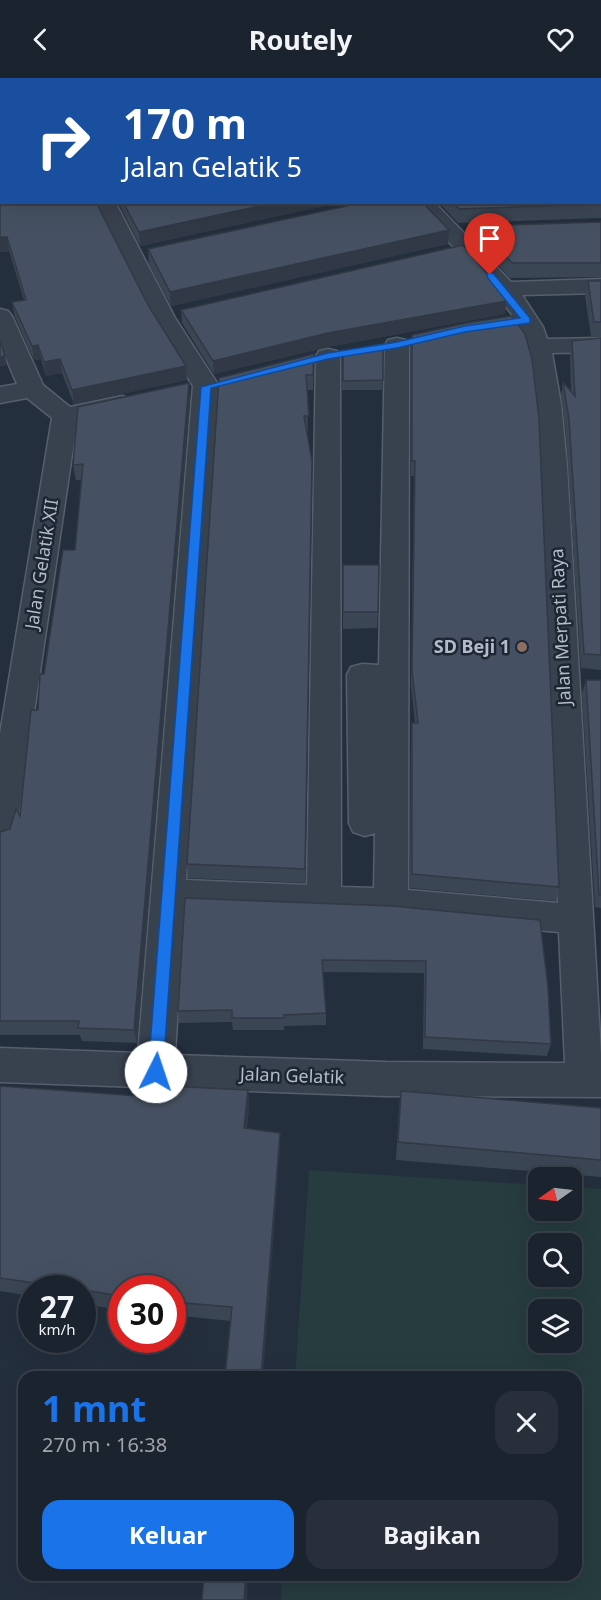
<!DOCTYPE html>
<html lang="id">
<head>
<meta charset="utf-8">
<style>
	body { margin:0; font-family:"Noto Sans",sans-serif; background:#282f3a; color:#f1f3f6; height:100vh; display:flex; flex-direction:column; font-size:22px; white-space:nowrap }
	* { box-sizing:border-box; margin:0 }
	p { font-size:20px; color:#a0a4aa }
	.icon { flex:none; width:33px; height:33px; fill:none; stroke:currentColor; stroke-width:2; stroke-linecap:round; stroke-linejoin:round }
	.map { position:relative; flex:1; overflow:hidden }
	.details { position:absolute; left:18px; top:1293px; width:564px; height:210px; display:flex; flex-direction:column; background:#1b232e; border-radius:18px; box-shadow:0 6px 24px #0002,0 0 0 2px #39404a }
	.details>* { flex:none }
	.top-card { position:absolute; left:0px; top:0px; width:602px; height:126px; box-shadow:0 6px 24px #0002,0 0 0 2px #39404a; background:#1a4fa0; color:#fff; overflow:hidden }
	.needle { width:39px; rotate:256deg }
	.fabs { position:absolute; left:528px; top:1089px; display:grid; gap:12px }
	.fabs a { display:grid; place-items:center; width:54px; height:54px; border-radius:12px; background:#1b232e; box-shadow:0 6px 24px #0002,0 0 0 2px #39404a; font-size:30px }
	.speed { position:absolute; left:18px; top:1197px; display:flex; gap:12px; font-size:30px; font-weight:700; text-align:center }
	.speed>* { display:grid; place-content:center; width:78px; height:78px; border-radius:50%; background:#1b232e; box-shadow:0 6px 24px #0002,0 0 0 2px #39404a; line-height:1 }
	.speed small { font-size:15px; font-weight:400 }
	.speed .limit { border:9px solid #d22; background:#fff; color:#111 }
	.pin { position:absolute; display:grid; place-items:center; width:51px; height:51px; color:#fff; margin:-62px -26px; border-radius:50% 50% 50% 0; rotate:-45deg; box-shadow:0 0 6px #0007 }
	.pin .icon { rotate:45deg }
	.me { position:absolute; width:66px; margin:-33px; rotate:4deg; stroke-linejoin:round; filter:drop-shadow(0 0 4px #0008) }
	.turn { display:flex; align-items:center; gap:21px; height:126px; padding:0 24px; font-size:27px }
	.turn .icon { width:78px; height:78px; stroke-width:2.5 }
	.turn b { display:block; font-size:42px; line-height:51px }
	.round { display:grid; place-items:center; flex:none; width:63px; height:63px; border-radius:18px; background:#282f3a }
	.head { display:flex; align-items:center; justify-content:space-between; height:102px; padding:0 24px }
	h1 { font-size:36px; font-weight:700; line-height:45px; color:#1a73e8 }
	.button { display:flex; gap:12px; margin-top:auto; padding:12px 24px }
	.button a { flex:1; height:69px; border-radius:18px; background:#1a73e8; color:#fff; font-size:24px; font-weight:700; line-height:69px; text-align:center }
	.button a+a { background:#282f3a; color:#f1f3f6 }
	header { display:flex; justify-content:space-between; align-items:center; height:78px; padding:0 24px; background:#1b232e; font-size:27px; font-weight:700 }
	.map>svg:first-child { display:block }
	.green { fill:#263c3f; fill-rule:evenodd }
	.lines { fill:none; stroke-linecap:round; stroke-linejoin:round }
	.stream { fill:#394c67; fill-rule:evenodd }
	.minor-casing { stroke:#565f6c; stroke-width:3 }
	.minor { fill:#38414e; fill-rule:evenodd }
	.wall { fill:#3b4654 }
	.shaded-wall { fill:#303945 }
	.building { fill:#455162; stroke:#303945; stroke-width:1.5 }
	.route { fill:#1a73e8; stroke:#114b97; stroke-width:1.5 }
	.education-dot { fill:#8d6e63; stroke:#1d2633; stroke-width:2 }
	.labels { text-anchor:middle; stroke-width:5; stroke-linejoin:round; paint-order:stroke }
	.street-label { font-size:18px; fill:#b4bcc9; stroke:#1d2633 }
	.poi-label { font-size:18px; font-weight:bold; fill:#b4bcc9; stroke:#1d2633; text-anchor:end }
</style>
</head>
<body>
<header><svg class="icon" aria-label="back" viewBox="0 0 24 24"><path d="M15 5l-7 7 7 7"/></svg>Routely<svg class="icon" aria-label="heart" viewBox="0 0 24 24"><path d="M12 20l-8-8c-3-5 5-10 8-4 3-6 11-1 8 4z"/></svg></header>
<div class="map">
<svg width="601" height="1522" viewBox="0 0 601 1522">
	<rect width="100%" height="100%" fill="#242f3e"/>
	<path class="green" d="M309 1092 538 1107V1132H572V1109L601 1111V1522H281L282 1497H576V1299H295ZM538 1166H572V1198H538ZM538 1232H572V1264H538Z"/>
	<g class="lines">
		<path class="stream" d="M0 41H2V45H0Z"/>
		<defs>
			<path id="minor" d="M220 0H262L219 2Z
				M340 0H360V2H340Z
				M0 9H2V21H0Z
				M93 124H115L175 240 219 308 186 802 307 807 316 278 319 273 328 271 337 273 340 278 341 809 374 810 375 755 365 758 353 754 349 745 347 597 351 589 362 586 379 587 385 267 388 262 397 260 406 262 409 267 408 812 558 825 540 388 532 296 527 270 511 235 473 189 410 124H434L511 204 601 201V215L522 217 543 249 547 261 601 260V274L552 275 561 326 567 388 601 976V1019L386 1018 0 1004V970L138 975 193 308 151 240ZM184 830 391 839 559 854 565 985 386 984 175 977Z
				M0 231 8 233 12 238 43 307 70 329 122 318 131 321 135 326 131 331 77 343 16 756 12 765 0 769V656L52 340 27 320 0 325V309L17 306 0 266Z"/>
		</defs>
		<use href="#minor" class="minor-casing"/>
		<use href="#minor" class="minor"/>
	</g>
	<path class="wall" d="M0 0H50L49 2H2V8L0 7Z
		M418 0H601V140L458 145 438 124H600V2H418Z
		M0 66 148 227 187 302 74 326 62 295 46 298 41 281 34 282 15 239 12 224 24 222 9 173 0 174Z
		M118 124H343L140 168Z
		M601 144V199L510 200 475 162 477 148Z
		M449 152 448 166 171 228 149 186 148 171Z
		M588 203H601V258H591L585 218Z
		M506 223 505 236 328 269 214 296 182 245 181 232Z
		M412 257 559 809 556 823 410 810 411 660 412 645H415L411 607 414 398H411V273Z
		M601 260V592L581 590 566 356 561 318 563 304 571 313 570 277 572 263Z
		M383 269 382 312H342L343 276Z
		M314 276 313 312H307L308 353H306L312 383 305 805 188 800 187 786 219 300Z
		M190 321 137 965 82 963 80 957H0V754L10 751 20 738 44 596 75 472 81 402H76L73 387Z
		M343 487 378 534 377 550 343 551Z
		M586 602H601V830L595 829 582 616Z
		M392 828 551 966 547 978 423 971 424 895 323 894 326 935V947L284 948V952H233L232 944 179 945 178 933Z
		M0 1008 166 1020 248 1012 249 1029 247 1050 280 1071 231 1243 172 1237V1210H122V1232L82 1226V1210H32V1218L0 1213Z
		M401 1013 601 1030V1099L396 1082 399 1031Z"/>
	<path class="shaded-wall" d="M278 124H343L140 168 139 154Z
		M449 152 448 166 171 228 170 214Z
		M0 159H7L9 173 0 174Z
		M506 223 505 236 328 269 214 296 213 283 328 255Z
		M38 267 41 281 34 282 32 268Z
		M5 278 7 287 0 289V279Z
		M60 281 62 295 46 298 44 284Z
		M186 288 187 302 74 326 72 312Z
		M189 305 190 321 137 965 134 952Z
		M248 1012 249 1029 245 1067 244 1050Z
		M280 1055V1071L263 1299H261Z
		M246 1497H248L247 1522H244Z"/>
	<path class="building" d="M418 0H601V66H600L601 126 459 131 453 124H600V2H419Z
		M2 65V124H96L148 227 186 288 72 312 60 281 44 284 38 267 32 268 12 224 26 222 7 159H0V66Z
		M123 124H278L139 154Z
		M365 124H422L449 152 170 214 148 171Z
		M601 144V185H512L477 148Z
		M463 167 504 216 506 223 328 255 213 283 181 232Z
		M588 203H601V244H594Z
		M512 238 525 256 532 281 539 341 559 809 412 796V645H418L412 592 415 383H412V257L467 245Z
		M601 260V577L584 576 569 341 563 304 575 318 572 263Z
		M0 263 5 278 0 279Z
		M383 269V302L343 303V276Z
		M314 276 313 297H306L309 338H304L312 383 305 791 187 786 219 300Z
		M189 305 134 952 78 950 79 943H0V754L10 751 16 731 20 738 31 632H38L40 596H44L63 472H75L83 386 73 387 78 329Z
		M343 487H379L378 534H343Z
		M586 602H601V817H599Z
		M185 820 392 828 540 842 548 910 551 966 425 959 426 883 322 882 326 935 284 937V940H232V932L178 933Z
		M0 1008 166 1020 168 1008 248 1012 244 1050 280 1055 261 1299H225L232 1229 172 1224V1210H122V1218L82 1212V1210H70L0 1200Z
		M401 1013 601 1030V1082L398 1064Z
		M204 1497H246L244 1522H202Z"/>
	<path class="route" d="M487 195H493L530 240V245L465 254 397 270 328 281 211 310 163 994 161 998H150L148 994 201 309 328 275 397 264 465 248 520 240 487 199Z"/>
	<circle class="education-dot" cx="522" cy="569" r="6"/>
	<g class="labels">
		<g class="street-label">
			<text transform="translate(42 486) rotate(-81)" y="6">Jalan Gelatik XII</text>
			<text transform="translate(561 549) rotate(-93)" y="6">Jalan Merpati Raya</text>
			<text transform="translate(292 998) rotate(2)" y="6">Jalan Gelatik</text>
		</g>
		<g class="poi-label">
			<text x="510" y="575">SD Beji 1</text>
		</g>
	</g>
</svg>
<div class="fabs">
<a><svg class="needle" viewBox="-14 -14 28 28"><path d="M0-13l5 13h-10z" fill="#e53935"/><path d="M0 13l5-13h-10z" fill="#a0a4aa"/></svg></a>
<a><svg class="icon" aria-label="search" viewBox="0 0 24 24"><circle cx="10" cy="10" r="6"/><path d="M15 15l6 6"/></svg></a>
<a><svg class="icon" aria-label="layers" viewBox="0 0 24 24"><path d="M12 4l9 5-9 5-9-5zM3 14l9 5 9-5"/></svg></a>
</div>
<div class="speed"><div>27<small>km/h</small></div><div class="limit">30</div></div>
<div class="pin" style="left:490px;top:197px;background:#d93025"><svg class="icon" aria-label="arrive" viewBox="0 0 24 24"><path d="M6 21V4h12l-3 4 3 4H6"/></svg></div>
<svg class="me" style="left:156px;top:994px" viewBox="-20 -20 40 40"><circle r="19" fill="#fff"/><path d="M0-13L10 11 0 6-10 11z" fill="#1a73e8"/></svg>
<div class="top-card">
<div class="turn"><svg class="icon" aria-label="right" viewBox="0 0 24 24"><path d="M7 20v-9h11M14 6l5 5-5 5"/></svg><div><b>170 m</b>Jalan Gelatik 5</div></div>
</div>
<section class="details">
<div class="head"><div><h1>1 mnt</h1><p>270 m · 16:38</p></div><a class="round"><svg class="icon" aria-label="close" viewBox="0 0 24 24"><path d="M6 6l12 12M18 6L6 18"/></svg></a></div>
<div class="button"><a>Keluar</a><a>Bagikan</a></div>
</section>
</div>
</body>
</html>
